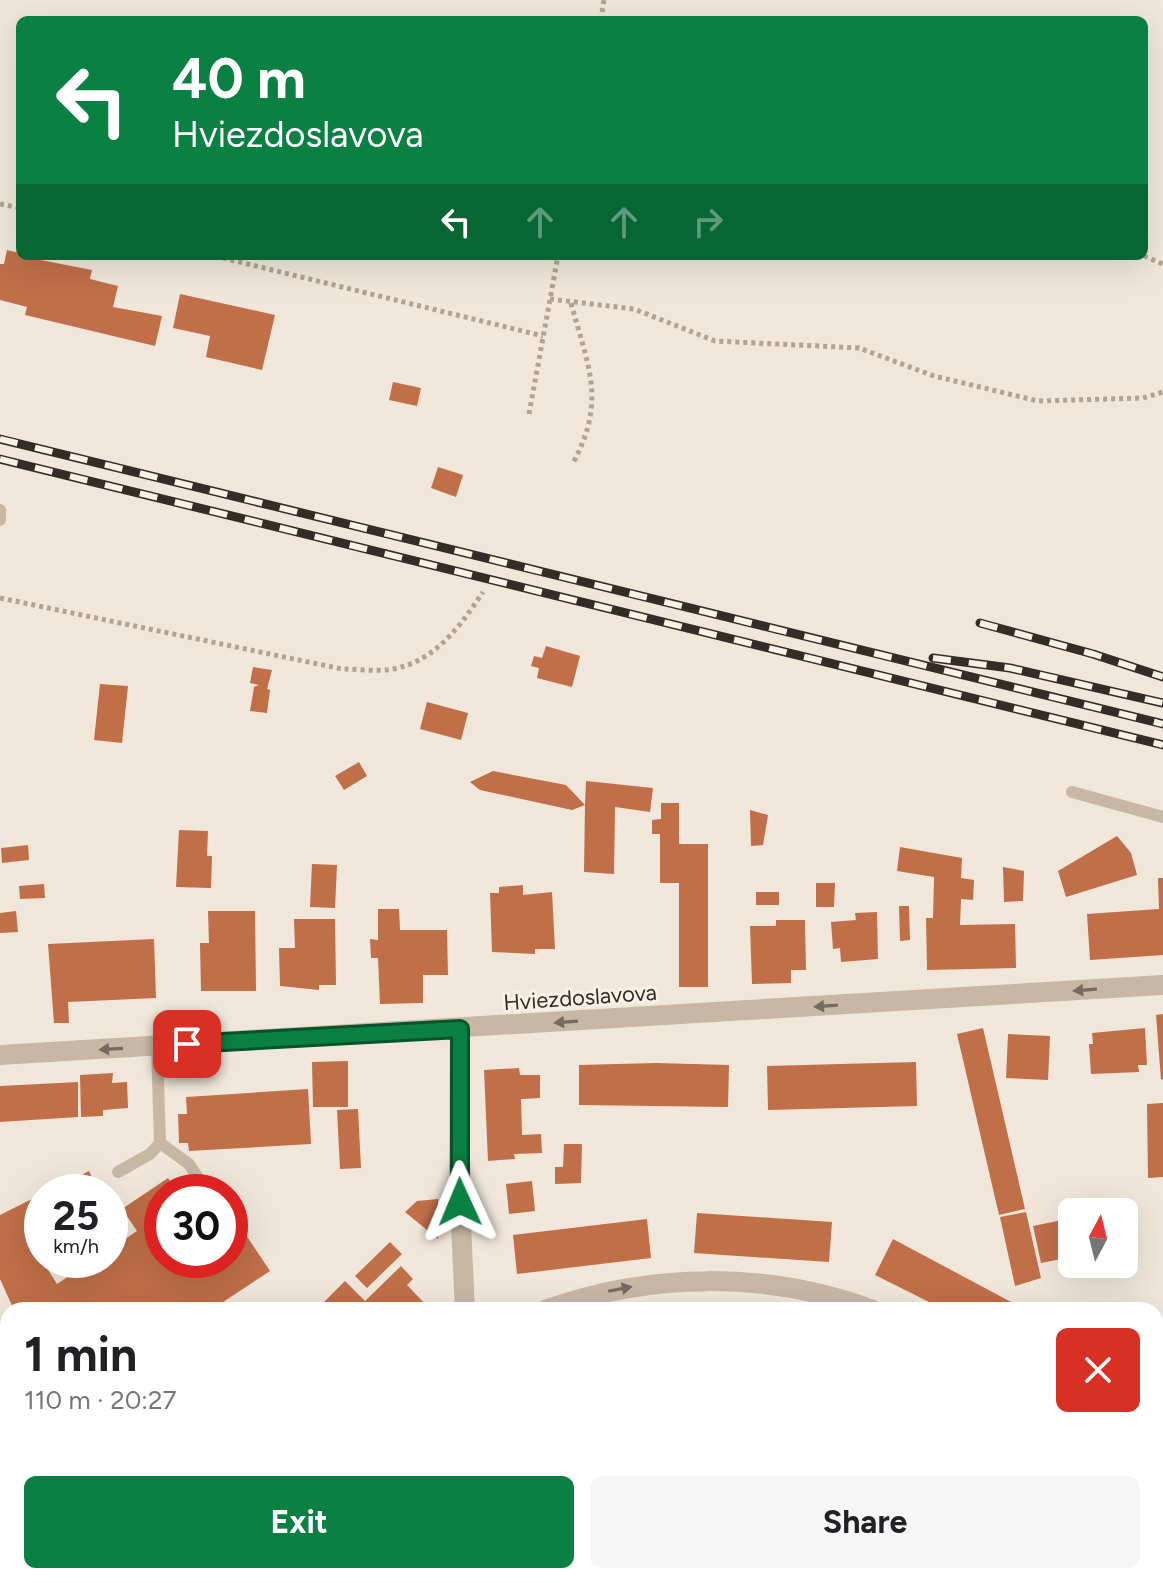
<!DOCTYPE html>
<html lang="en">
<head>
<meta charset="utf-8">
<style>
	body { margin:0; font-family:Figtree,sans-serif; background:#f6f6f6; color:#202124; height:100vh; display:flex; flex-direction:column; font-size:30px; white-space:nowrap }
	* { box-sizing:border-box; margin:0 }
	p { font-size:26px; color:#757577 }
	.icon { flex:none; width:44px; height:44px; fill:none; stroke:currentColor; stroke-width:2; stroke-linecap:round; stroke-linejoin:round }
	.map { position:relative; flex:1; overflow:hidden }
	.sheet { position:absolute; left:0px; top:1302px; width:1164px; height:282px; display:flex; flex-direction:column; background:#fff; border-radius:24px 24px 0 0; box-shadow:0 8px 32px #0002 }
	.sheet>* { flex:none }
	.top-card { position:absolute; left:16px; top:16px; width:1132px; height:244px; border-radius:12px; box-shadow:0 8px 32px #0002; background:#0b8043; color:#fff; overflow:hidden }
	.needle { width:52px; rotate:7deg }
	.controls { position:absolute; left:1058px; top:1198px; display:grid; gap:16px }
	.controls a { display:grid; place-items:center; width:80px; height:80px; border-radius:12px; background:#fff; box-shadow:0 8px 32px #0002; font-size:40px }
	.speed { position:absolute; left:24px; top:1174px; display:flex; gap:16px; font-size:40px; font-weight:700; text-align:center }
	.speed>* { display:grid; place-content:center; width:104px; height:104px; border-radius:50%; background:#fff; box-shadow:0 8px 32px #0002; line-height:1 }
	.speed small { font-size:20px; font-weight:400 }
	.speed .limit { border:12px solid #d22; background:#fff; color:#111 }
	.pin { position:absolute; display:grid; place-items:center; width:68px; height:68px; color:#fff; margin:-34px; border-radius:16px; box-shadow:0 4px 12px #0006 }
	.me { position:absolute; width:88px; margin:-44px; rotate:359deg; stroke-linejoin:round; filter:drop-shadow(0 0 6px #0008) }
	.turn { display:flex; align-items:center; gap:28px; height:168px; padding:0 24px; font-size:36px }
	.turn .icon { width:104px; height:104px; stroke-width:2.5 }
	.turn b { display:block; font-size:56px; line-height:68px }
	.lanes { display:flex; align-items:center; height:76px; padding:0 24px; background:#0003; justify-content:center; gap:40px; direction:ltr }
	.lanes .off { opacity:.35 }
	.round { display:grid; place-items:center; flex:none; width:84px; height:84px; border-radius:12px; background:#f6f6f6 }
	.summary { display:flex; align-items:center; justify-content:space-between; height:136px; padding:0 24px }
	h1 { font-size:48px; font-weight:700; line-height:60px }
	.cta { display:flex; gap:16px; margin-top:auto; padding:16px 24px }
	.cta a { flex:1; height:92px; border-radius:12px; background:#0b8043; color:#fff; font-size:32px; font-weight:700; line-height:92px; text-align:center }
	.cta a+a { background:#f6f6f6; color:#202124 }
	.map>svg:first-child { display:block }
	.building { fill:#c06f48 }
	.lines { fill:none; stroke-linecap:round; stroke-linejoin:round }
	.path { stroke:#b3a291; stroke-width:5; stroke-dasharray:4 4; stroke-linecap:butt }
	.lane { stroke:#c7b8a6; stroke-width:12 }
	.street { stroke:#c7b8a6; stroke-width:20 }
	.rail-casing { stroke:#342c27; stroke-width:9 }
	.rail { stroke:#f8f1e6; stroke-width:6; stroke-dasharray:18; stroke-linecap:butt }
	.oneway { fill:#766b60 }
	.route-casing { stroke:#07532c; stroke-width:20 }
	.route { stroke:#0b8043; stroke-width:14 }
	.labels { text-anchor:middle; stroke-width:6; stroke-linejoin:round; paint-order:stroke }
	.street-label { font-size:22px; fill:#342c27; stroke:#f8f1e6 }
</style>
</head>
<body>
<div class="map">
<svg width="1163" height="1583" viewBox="0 0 1163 1583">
	<rect width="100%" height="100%" fill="#f0e7da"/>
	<path class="building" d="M7 250 20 253V256L92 270 90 279 118 286 113 307 162 316 155 346 25 315 27 307 0 300V264H4Z
		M180 294 275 315 262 370 206 357 210 336 173 328Z
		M393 382 421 388 417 406 389 400Z
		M438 467 463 475 456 497 431 488Z
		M546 646 580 656 572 687 537 678 539 668 531 666 534 656 542 658Z
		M253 667 272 670 267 689 270 690 267 713 250 711 254 687 259 685 250 683Z
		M100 684 128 686 122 743 94 740Z
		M427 702 468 713 461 740 420 729Z
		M359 762 367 776 344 790 335 776Z
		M493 771 566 785 585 805 586 781 653 788 650 812 615 807 614 874 584 872 585 805 572 810 480 790 470 782Z
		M661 803H679V844H708V987H679V883H660V834H652V820L661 819Z
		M750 810 768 815 763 845 751 846Z
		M179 830 208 831 207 856H212L211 888 176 887Z
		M1117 836 1131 853 1137 875 1066 897 1058 871Z
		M28 845 29 860 2 863 1 848Z
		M900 847 962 858 961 878 974 880 973 900 961 899 960 925 1015 924 1016 968 927 970 926 918H933L934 877 897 871Z
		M312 864 337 865 335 908 310 907Z
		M1003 867 1024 871 1023 901 1004 902Z
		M1158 878H1163V955L1090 960 1087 914 1159 909Z
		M816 883H835L834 907H816Z
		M44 884 45 898 20 899 19 886Z
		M523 885V895L552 892 555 949H535V954L492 952 490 893H499V887Z
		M756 892H779V905H756Z
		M899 906H909L910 940 900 941Z
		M378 909H399L400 930H447L448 975H423V1003L380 1004 378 958H371L370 939 378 940Z
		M16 911 18 932 0 933V913Z
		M208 911H255L256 991H201L200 943H209Z
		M877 912 878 959 841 962 840 948 833 949 831 922 856 920 855 913Z
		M294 919H335L336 985H319V990L280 986 279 948H295Z
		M776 920H805L806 970H791V983L752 984 750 926H776Z
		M154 939 156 998 68 1002 69 1023H54L48 944Z
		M1163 1014V1079L1161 1080 1156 1015Z
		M983 1028 1025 1209 999 1215 957 1034Z
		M1145 1028 1147 1065H1138L1139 1072 1091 1074 1089 1044H1093L1092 1033Z
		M1008 1034 1050 1036 1048 1080 1006 1078Z
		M348 1061V1107H313L312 1062Z
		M916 1062 917 1106 768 1110 767 1066Z
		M656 1063 729 1065 728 1107 579 1105V1065Z
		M519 1068 520 1075H540V1098L521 1099 522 1135 541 1134 542 1153 514 1154 515 1159 488 1161 484 1070Z
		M113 1073 112 1083 127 1082 128 1108 103 1110V1116L81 1117 80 1075Z
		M78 1082V1117L0 1122V1086Z
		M308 1089 311 1144 189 1151 188 1143H179L178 1114H187L186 1097Z
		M1163 1103V1177L1148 1178 1147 1104Z
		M358 1109 361 1168 340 1169 337 1110Z
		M564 1144H582L581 1183 555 1184V1167H563Z
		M89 1171 99 1192H47Z
		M168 1178 178 1192H162V1260H230V1211L270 1271 211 1310H14L0 1279V1215L42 1194V1233L34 1237 42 1260 57 1284 93 1260H110V1249L137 1231 122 1209Z
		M532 1181 535 1211 509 1214 506 1184Z
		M438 1199V1239L405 1212 417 1201Z
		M1026 1212 1041 1278 1015 1286 1000 1217Z
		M697 1213 832 1222 829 1262 694 1253Z
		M1072 1218V1257L1041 1263 1033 1226Z
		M647 1219 651 1258 517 1274 513 1235Z
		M893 1239 1013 1303 1009 1310H945L875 1275Z
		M390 1242 402 1254 367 1288 355 1276Z
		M401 1266 413 1279 407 1285 431 1310H372L364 1302Z
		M345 1281 365 1301 355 1310H320L318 1308Z
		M1163 1337V1380H1162L1156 1367V1340Z
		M427 1576H576L582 1583H423Z"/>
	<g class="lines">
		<path class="path" d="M601 20 604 0
			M0 204 20 208
			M215 256 543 336
			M1144 256 1163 264
			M550 299 634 309 715 341 859 348 934 376 1038 401 1143 398 1163 392
			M571 303C588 367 607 400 573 463
			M529 414 558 256
			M0 598 342 669C358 669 377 672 393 669 436 661 461 625 483 592
			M896 1304 907 1310
			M118 1576 122 1583
			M620 1576 621 1583
			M1095 1576 1110 1583
			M1119 1576 1135 1583
			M383 1583 404 1576
			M406 1583 408 1576"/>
		<path class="lane" d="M0 510V520
			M1072 792 1163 817
			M160 1143 189 1164 207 1192
			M118 1172 150 1154 160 1143 157 1046
			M0 1409 8 1404
			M748 1583 749 1576"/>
		<path class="street" d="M460 1029 459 1183 465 1310
			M0 1055 1163 985
			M545 1310C650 1272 769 1271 873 1310
			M0 1358 8 1369
			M1156 1450 1163 1451
			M154 1576 158 1583
			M218 1583 225 1576"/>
		<defs>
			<path id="rail" d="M0 439 1163 724
				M0 459 1163 745
				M980 623 1093 654 1163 677
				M933 658 1010 668 1163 703"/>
		</defs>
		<use href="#rail" class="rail-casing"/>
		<use href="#rail" class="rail"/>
	</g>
	<defs><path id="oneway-solid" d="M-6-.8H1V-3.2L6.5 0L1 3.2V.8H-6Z" transform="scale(2)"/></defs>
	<g class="oneway">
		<use href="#oneway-solid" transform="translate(1085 990) rotate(176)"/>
		<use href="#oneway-solid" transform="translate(826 1006) rotate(176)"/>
		<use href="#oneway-solid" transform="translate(566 1022) rotate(176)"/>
		<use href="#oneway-solid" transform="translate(111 1049) rotate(177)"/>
		<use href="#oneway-solid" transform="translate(620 1289) rotate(-11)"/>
	</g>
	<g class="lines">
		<defs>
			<path id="route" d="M187 1044 460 1029V1202"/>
		</defs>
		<use href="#route" class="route-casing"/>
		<use href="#route" class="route"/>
	</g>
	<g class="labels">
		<g class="street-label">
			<text transform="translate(580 997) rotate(-4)" y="8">Hviezdoslavova</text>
		</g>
	</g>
</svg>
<div class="controls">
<a><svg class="needle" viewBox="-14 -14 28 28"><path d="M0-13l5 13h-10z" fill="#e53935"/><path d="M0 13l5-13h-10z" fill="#757577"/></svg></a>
</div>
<div class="speed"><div>25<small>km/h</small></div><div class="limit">30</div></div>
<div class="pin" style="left:187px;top:1044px;background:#d93025"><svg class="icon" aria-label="arrive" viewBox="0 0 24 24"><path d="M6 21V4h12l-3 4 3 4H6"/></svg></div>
<svg class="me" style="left:460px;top:1202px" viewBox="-20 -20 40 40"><path d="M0-17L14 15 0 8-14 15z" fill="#0b8043" stroke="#fff" stroke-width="4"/></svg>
<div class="top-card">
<div class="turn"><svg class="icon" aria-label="left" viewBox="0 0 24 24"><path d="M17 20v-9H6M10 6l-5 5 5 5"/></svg><div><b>40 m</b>Hviezdoslavova</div></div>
<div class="lanes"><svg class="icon" aria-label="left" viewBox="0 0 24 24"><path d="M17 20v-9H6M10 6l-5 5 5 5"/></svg><svg class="icon off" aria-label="ahead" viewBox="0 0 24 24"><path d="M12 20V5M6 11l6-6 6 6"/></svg><svg class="icon off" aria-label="ahead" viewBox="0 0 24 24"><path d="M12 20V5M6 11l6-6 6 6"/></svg><svg class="icon off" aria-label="right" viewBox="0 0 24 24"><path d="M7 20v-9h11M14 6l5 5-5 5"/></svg></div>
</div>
<section class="sheet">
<div class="summary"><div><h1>1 min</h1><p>110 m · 20:27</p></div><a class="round" style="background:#d93025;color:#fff"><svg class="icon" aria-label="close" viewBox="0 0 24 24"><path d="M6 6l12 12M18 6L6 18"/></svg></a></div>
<div class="cta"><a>Exit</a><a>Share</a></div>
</section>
</div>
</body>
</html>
